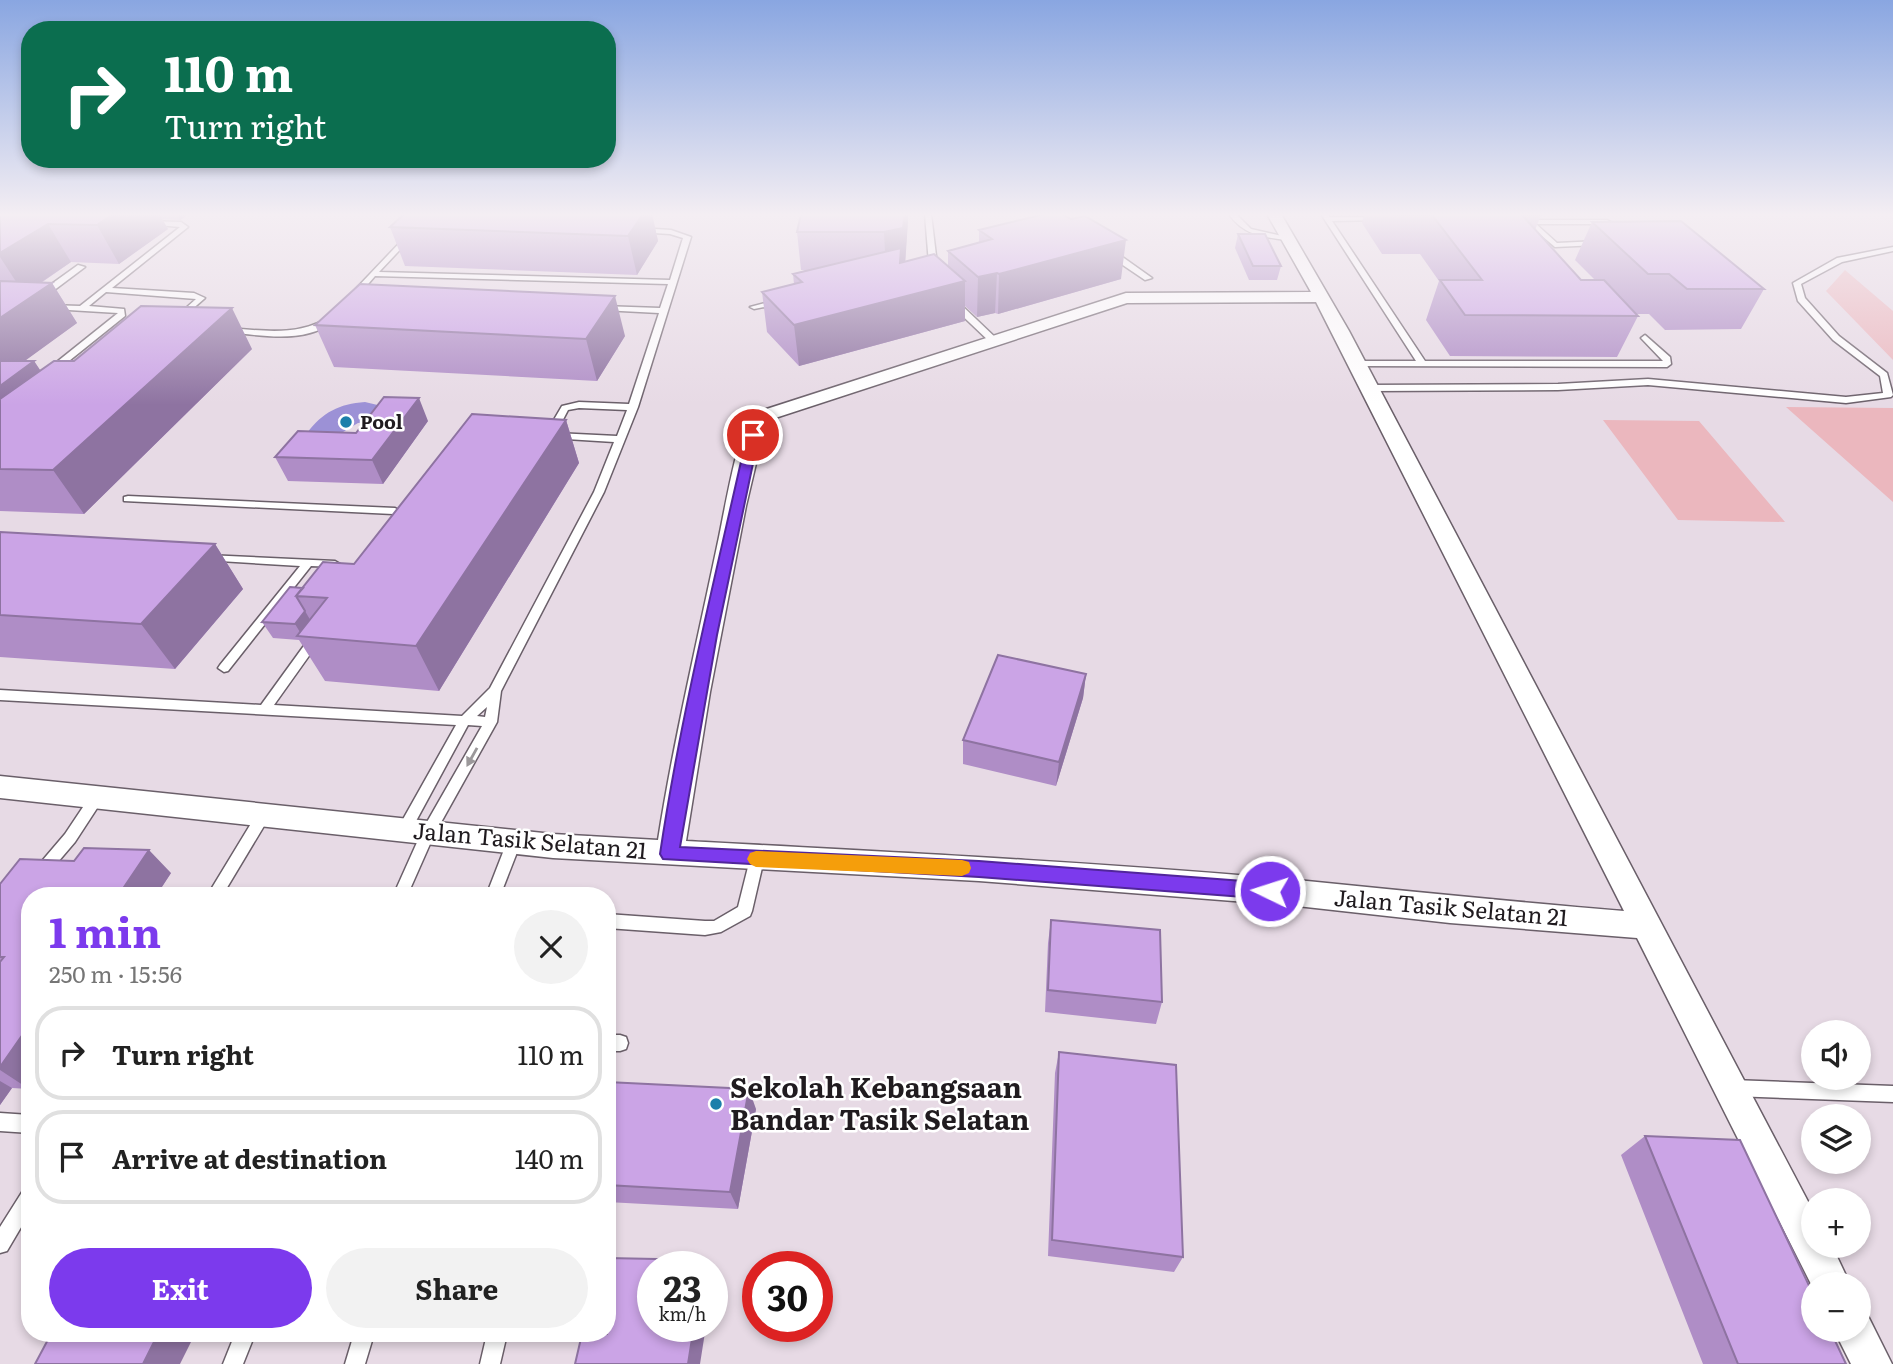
<!DOCTYPE html>
<html lang="en">
<head>
<meta charset="utf-8">
<style>
	body { margin:0; font-family:Literata,serif; background:#f2f2f2; color:#222; height:100vh; display:flex; flex-direction:column; font-size:26px; white-space:nowrap }
	* { box-sizing:border-box; margin:0 }
	p { font-size:23px; color:#767676 }
	.icon { flex:none; width:38px; height:38px; fill:none; stroke:currentColor; stroke-width:2; stroke-linecap:round; stroke-linejoin:round }
	.map { position:relative; flex:1; overflow:hidden }
	.sheet { position:absolute; left:21px; top:887px; width:595px; height:455px; display:flex; flex-direction:column; background:#fff; border-radius:28px; box-shadow:0 4px 10px #0003 }
	.sheet>* { flex:none }
	.guide { position:absolute; left:21px; top:21px; width:595px; height:147px; border-radius:28px; box-shadow:0 4px 10px #0003; background:#0b6e4f; color:#fff; overflow:hidden }
	.tools { position:absolute; left:1801px; top:1020px; display:grid; gap:14px }
	.tools a { display:grid; place-items:center; width:70px; height:70px; border-radius:50%; background:#fff; box-shadow:0 4px 10px #0003; font-size:35px }
	.speed { position:absolute; left:637px; top:1251px; display:flex; gap:14px; font-size:35px; font-weight:700; text-align:center }
	.speed>* { display:grid; place-content:center; width:91px; height:91px; border-radius:50%; background:#fff; box-shadow:0 4px 10px #0003; line-height:1 }
	.speed small { font-size:18px; font-weight:400 }
	.speed .limit { border:10px solid #d22; background:#fff; color:#111 }
	.pin { position:absolute; display:grid; place-items:center; width:60px; height:60px; color:#fff; margin:-30px; border:4px solid #fff; border-radius:50%; box-shadow:0 2px 7px #0007 }
	.me { position:absolute; width:77px; margin:-38px; rotate:274deg; stroke-linejoin:round; filter:drop-shadow(0 0 5px #0008) }
	.turn { display:flex; align-items:center; gap:24px; height:147px; padding:0 28px; font-size:32px }
	.turn .icon { width:91px; height:91px; stroke-width:2.5 }
	.turn b { display:block; font-size:49px; line-height:60px }
	.round { display:grid; place-items:center; flex:none; width:74px; height:74px; border-radius:37px; background:#f2f2f2 }
	.summary { display:flex; align-items:center; justify-content:space-between; height:119px; padding:0 28px }
	h1 { font-size:42px; font-weight:700; line-height:52px; color:#7c3aed }
	.button { display:flex; gap:14px; margin-top:auto; padding:14px 28px }
	.button a { flex:1; height:80px; border-radius:42px; background:#7c3aed; color:#fff; font-size:28px; font-weight:700; line-height:80px; text-align:center }
	.button a+a { background:#f2f2f2; color:#222 }
	ul { padding:0; list-style:none }
	li { display:flex; align-items:center; gap:21px; height:94px; margin:0 14px 10px; padding:0 14px; border:4px solid #e0e0e0; border-radius:28px }
	li div { flex:1 }
	li b { display:block; font-size:26px }
	li em { font-style:normal }
	.map>svg:first-child { display:block }
	.green { fill:#ebb7be }
	.water { fill:#9c91d6 }
	.lines { fill:none; stroke-linecap:round; stroke-linejoin:round }
	.lane-casing { stroke:#6a5f69; stroke-width:3 }
	.street-casing { stroke:#6a5f69; stroke-width:3 }
	.lane { fill:#fff; fill-rule:evenodd }
	.street { fill:#fff; fill-rule:evenodd }
	.wall { fill:#af8dc6 }
	.shaded-wall { fill:#8e73a1 }
	.building { fill:#cba4e6; stroke:#8e73a1; stroke-width:2 }
	.oneway { fill:#9b989a }
	.route { fill:#7c3aed; stroke:#51269a; stroke-width:2 }
	.slow { fill:#f59e0b }
	.poi-dot { fill:#1b7faa; stroke:#fff; stroke-width:2.5 }
	.labels { text-anchor:middle; stroke-width:5; stroke-linejoin:round; paint-order:stroke }
	.far-poi-label { font-size:19px; font-weight:bold; fill:#201b1f; stroke:#fff; text-anchor:start }
	.street-label { font-size:23px; fill:#201b1f; stroke:#fff }
	.near-poi-label { font-size:28px; font-weight:bold; fill:#201b1f; stroke:#fff; text-anchor:start }
</style>
</head>
<body>
<div class="map">
<svg width="1893" height="1364" viewBox="0 0 1893 1364">
	<rect width="100%" height="100%" fill="#e7dae5"/>
	<path class="green" d="M1845 270 1893 311V360L1826 291Z
		M1786 407 1893 408V502Z
		M1603 420 1699 421 1785 522 1678 520Z"/>
	<path class="water" d="M365 402 390 408 382 421 358 423 333 438 307 433C323 412 339 404 365 402Z"/>
	<g class="lines">
		<defs>
			<path id="lane" d="M925 214H931L937 264 933 266 929 264Z
				M1229 214H1236L1251 229 1291 238 1287 240C1263 237 1243 235 1229 214Z
				M1321 214H1328L1329 217H1382L1384 218 1380 220 1332 221 1425 361H1663L1641 338 1645 335 1670 357 1671 364 1667 367 1355 366 1354 364 1358 361H1416Z
				M1516 214H1524L1532 220H1607L1611 222 1607 224H1536L1557 243 1598 241 1602 243 1598 245 1555 247Z
				M145 221 181 222 188 227 112 288 194 293 205 298 181 319H178V315L196 299 106 292 89 306 124 309 125 316 54 373H48V369L118 313 52 309 48 307 49 305 80 306 180 227 147 224 143 222Z
				M640 228 671 230 691 237 638 407 604 492 501 691 497 722 434 835 407 896H393L423 829 482 726 468 725 409 834 404 836 399 834 397 830 456 725 0 700V690L261 705 311 636 315 635 321 639 274 705 462 716 490 688 594 492 614 442 550 438 545 435 562 406 579 402 629 404 659 313 602 310 598 308 602 306 660 308 668 284 375 276 357 297 350 295 408 234 412 236 411 238 379 272 670 280 683 238 670 234 637 232 636 230ZM579 408 627 410 617 436 556 433 568 410ZM487 707 485 717 477 716Z
				M1893 247V251L1842 262 1801 284 1805 298 1839 336 1887 373 1893 395 1891 397 1846 403 1648 385 1558 390 1370 391 1366 388 1370 385 1558 384 1648 379 1846 397 1883 393 1880 376 1833 340 1798 301 1793 283 1837 258Z
				M1108 251H1114L1152 278 1145 280 1108 255Z
				M78 265 85 267 45 297H39V293Z
				M777 300H780V304L754 309 750 307Z
				M950 300H956L997 339V343H991L950 304Z
				M328 318 335 320C306 345 261 335 226 332L222 330 226 328C261 330 296 337 328 318Z
				M128 496 395 508 406 515 405 523 400 526 395 523 396 516 393 514 124 501V497Z
				M207 555 335 561 340 564 335 567 311 566 228 671 224 672 218 668 220 665 300 566 203 560 202 558 203 556Z
				M98 791 103 792 105 796 75 842 46 876 41 878 36 876 34 872 36 868 65 834 93 792Z
				M263 810 268 812 270 816 222 896H207L258 812Z
				M514 836 519 838 521 842 500 896H486L507 842 509 838Z
				M757 853 762 855 764 859 752 911 750 916 721 932 705 935 607 928V914L705 921H714L738 907 750 859 752 855Z
				M607 1035H620L626 1037 628 1043 626 1049 620 1051H607Z
				M1732 1080 1893 1086V1102L1732 1096 1726 1094 1724 1088 1726 1082Z
				M0 1113 30 1115V1133L0 1131Z
				M30 1186V1212L7 1251 0 1253V1227L24 1189Z
				M235 1334H255L243 1364H223Z
				M354 1334H374L365 1364H345Z
				M487 1334H507L500 1364H480Z"/>
			<path id="street" d="M1267 214H1281L1349 331 1813 1211V1246H1832L1850 1284H1813V1288L1637 938 1450 923 1297 906 979 881 553 858 0 798V776L553 834 658 840C674 738 698 638 719 537 725 508 737 437 751 414L1126 293 1311 292ZM1316 302 1624 911C1515 902 1406 891 1297 880 1094 862 890 852 686 841L710 692 746 506 766 421 1127 303Z
				M1858 1312 1868 1316 1892 1364H1851L1834 1330H1858Z"/>
		</defs>
		<use href="#lane" class="lane-casing"/>
		<use href="#street" class="street-casing"/>
		<use href="#lane" class="lane"/>
		<use href="#street" class="street"/>
	</g>
	<path class="wall" d="M0 214H189L180 220 162 219 168 229 119 264 71 262 41 283H52L77 323 24 361H34L40 370 74 361 252 349 84 514 0 511Z
		M652 214 658 241 637 275 405 266 390 227Z
		M801 214H908L905 262 948 266V251L979 243V230L1121 279 998 314 995 313 977 317 965 306V321L799 366 767 332 762 292 794 284 793 274 806 270H801L797 232Z
		M1364 214H1540L1541 215 1535 230 1581 280H1595L1575 260 1592 222 1764 289 1741 329 1665 330 1649 314H1636L1638 316 1617 357 1450 356 1426 320 1439 281 1420 254H1382L1362 223Z
		M1238 234 1281 266 1277 280H1249L1235 248Z
		M315 325 625 336 597 381 334 367Z
		M566 420 579 463 439 691 325 681 299 640 273 638 262 622 303 588 354 564Z
		M428 421 383 484 288 481 275 457 356 433Z
		M0 532 215 544 243 589 175 669 0 657Z
		M1086 674 1083 698 1056 786 963 764V740Z
		M171 873 156 896H30V1087L29 1089 12 1088 0 1105V884Z
		M1051 920 1162 1002 1156 1024 1045 1012 1048 943Z
		M1059 1052 1183 1257 1174 1272 1048 1256 1055 1073Z
		M607 1082 756 1109 738 1209 607 1202Z
		M1645 1136 1846 1364H1703L1621 1155Z"/>
	<path class="shaded-wall" d="M113 214H159L168 229 119 264 97 225Z
		M177 214H189L180 220Z
		M643 214H652L658 241 637 275 628 236Z
		M905 214H908V222L905 266 965 281V321L799 366 794 325 886 271 884 232Z
		M48 224 71 262 24 294 0 257V253Z
		M1126 240 1121 279 998 314 999 274Z
		M997 273 995 313 977 317 978 277Z
		M52 283 77 323 0 379V318Z
		M615 296 625 336 597 381 586 339Z
		M232 308 252 349 84 514 53 470Z
		M34 361 62 403 0 452V386Z
		M419 398 428 421 383 484 372 460Z
		M566 420 579 463 439 691 416 646Z
		M215 544 243 589 175 669 141 624Z
		M305 611 315 628 303 637 295 624Z
		M1086 674 1083 698 1056 786 1059 762Z
		M149 850 171 873 156 896H118Z
		M30 1024V1087L29 1089 0 1070V1067Z
		M0 1081 12 1088 0 1105Z
		M749 1089 756 1109 738 1209 730 1192Z
		M712 1272 714 1276 712 1289Z
		M694 1326H706L700 1364H688Z
		M158 1334H173L191 1342 180 1364H143Z"/>
	<path class="building" d="M0 214H113L97 225 48 224 0 253Z
		M404 214H643L628 236 390 227Z
		M801 214H905L903 228 884 232H797Z
		M1045 214H1062L1071 219 1085 216 1126 240 999 274 997 273 978 277 948 251 992 239 979 230Z
		M1393 214H1540L1541 215H1522L1581 280H1604L1638 316 1465 315 1440 280H1482L1432 215H1394Z
		M1681 221 1764 289H1687L1669 274H1648L1592 222Z
		M1238 234H1265L1281 266H1253Z
		M901 248 900 263 934 254 965 281 794 325 762 292 802 282 793 274Z
		M0 281 52 283 0 318Z
		M360 284 615 296 586 339 315 325Z
		M141 306 232 308 53 470 0 469V399L54 361H74Z
		M0 361H34L0 386Z
		M384 397 419 398 372 460 275 457 298 431 356 433Z
		M472 414 566 420 416 646 297 636 327 598 296 596 323 562 354 564Z
		M0 532 215 544 141 624 0 615Z
		M290 587 303 588 296 596 305 611 295 624 262 622Z
		M998 655 1086 674 1059 762 963 740Z
		M84 848 149 850 118 896H30V1024L0 1067V962L4 957H0V884L20 859 74 861Z
		M1051 920 1160 930 1162 1002 1048 990Z
		M1059 1052 1176 1065 1183 1257 1052 1240Z
		M607 1082 749 1089 730 1192 607 1185Z
		M1645 1136 1740 1140 1813 1294V1330H1830L1846 1364H1738Z
		M607 1258 706 1260 704 1267H653V1326H694L688 1364H575L582 1334H607Z
		M51 1334H158L143 1364H35Z"/>
	<defs><path id="oneway-solid" d="M-6-.8H1V-3.2L6.5 0L1 3.2V.8H-6Z" transform="scale(1.75)"/></defs>
	<use class="oneway" href="#oneway-solid" transform="translate(472 757) rotate(119)"/>
	<linearGradient id="sky" x2="0" y2="1"><stop stop-color="#89a6e1"/><stop offset="0.53" stop-color="#f4eef3"/><stop offset="1" stop-color="#f4eef3" stop-opacity="0"/></linearGradient>
	<rect width="1893" height="405" fill="url(#sky)"/>
	<path class="route" d="M753 431 759 435 717 635 680 847 979 861 1270 883 1277 885 1280 891 1277 897 1270 899 979 877 663 859 660 854C681 713 716 574 747 435Z"/>
	<path class="slow" d="M756 851 962 860 969 862 971 868 969 873 962 876 756 867 750 864 747 859 750 853Z"/>
	<g class="poi-dot">
		<circle cx="346" cy="422" r="7"/>
		<circle cx="716" cy="1104" r="7"/>
	</g>
	<g class="labels">
		<g class="far-poi-label">
			<text x="360" y="429">Pool</text>
		</g>
		<g class="street-label">
			<text transform="translate(530 841) rotate(5)" y="8">Jalan Tasik Selatan 21</text>
			<text transform="translate(1451 908) rotate(5)" y="8">Jalan Tasik Selatan 21</text>
		</g>
		<g class="near-poi-label">
			<text x="730" y="1098">Sekolah Kebangsaan<tspan x="730" dy="32">Bandar Tasik Selatan</tspan></text>
		</g>
	</g>
</svg>
<div class="tools">
<a><svg class="icon" aria-label="sound" viewBox="0 0 24 24"><path d="M4 9h4l5-4v14l-5-4H4zM17 9q2 3 0 6"/></svg></a>
<a><svg class="icon" aria-label="layers" viewBox="0 0 24 24"><path d="M12 4l9 5-9 5-9-5zM3 14l9 5 9-5"/></svg></a>
<a>+</a>
<a>−</a>
</div>
<div class="speed"><div>23<small>km/h</small></div><div class="limit">30</div></div>
<div class="pin" style="left:753px;top:435px;background:#d93025"><svg class="icon" aria-label="arrive" viewBox="0 0 24 24"><path d="M6 21V4h12l-3 4 3 4H6"/></svg></div>
<svg class="me" style="left:1270px;top:891px" viewBox="-20 -20 40 40"><circle r="17" fill="#7c3aed" stroke="#fff" stroke-width="3"/><path d="M0-11L8 9 0 5-8 9z" fill="#fff"/></svg>
<div class="guide">
<div class="turn"><svg class="icon" aria-label="right" viewBox="0 0 24 24"><path d="M7 20v-9h11M14 6l5 5-5 5"/></svg><div><b>110 m</b>Turn right</div></div>
</div>
<section class="sheet">
<div class="summary"><div><h1>1 min</h1><p>250 m · 15:56</p></div><a class="round"><svg class="icon" aria-label="close" viewBox="0 0 24 24"><path d="M6 6l12 12M18 6L6 18"/></svg></a></div>
<ul>
<li><svg class="icon" aria-label="right" viewBox="0 0 24 24"><path d="M7 20v-9h11M14 6l5 5-5 5"/></svg><div><b>Turn right</b></div><em>110 m</em></li>
<li><svg class="icon" aria-label="arrive" viewBox="0 0 24 24"><path d="M6 21V4h12l-3 4 3 4H6"/></svg><div><b>Arrive at destination</b></div><em>140 m</em></li>
</ul>
<div class="button"><a>Exit</a><a>Share</a></div>
</section>
</div>
</body>
</html>
